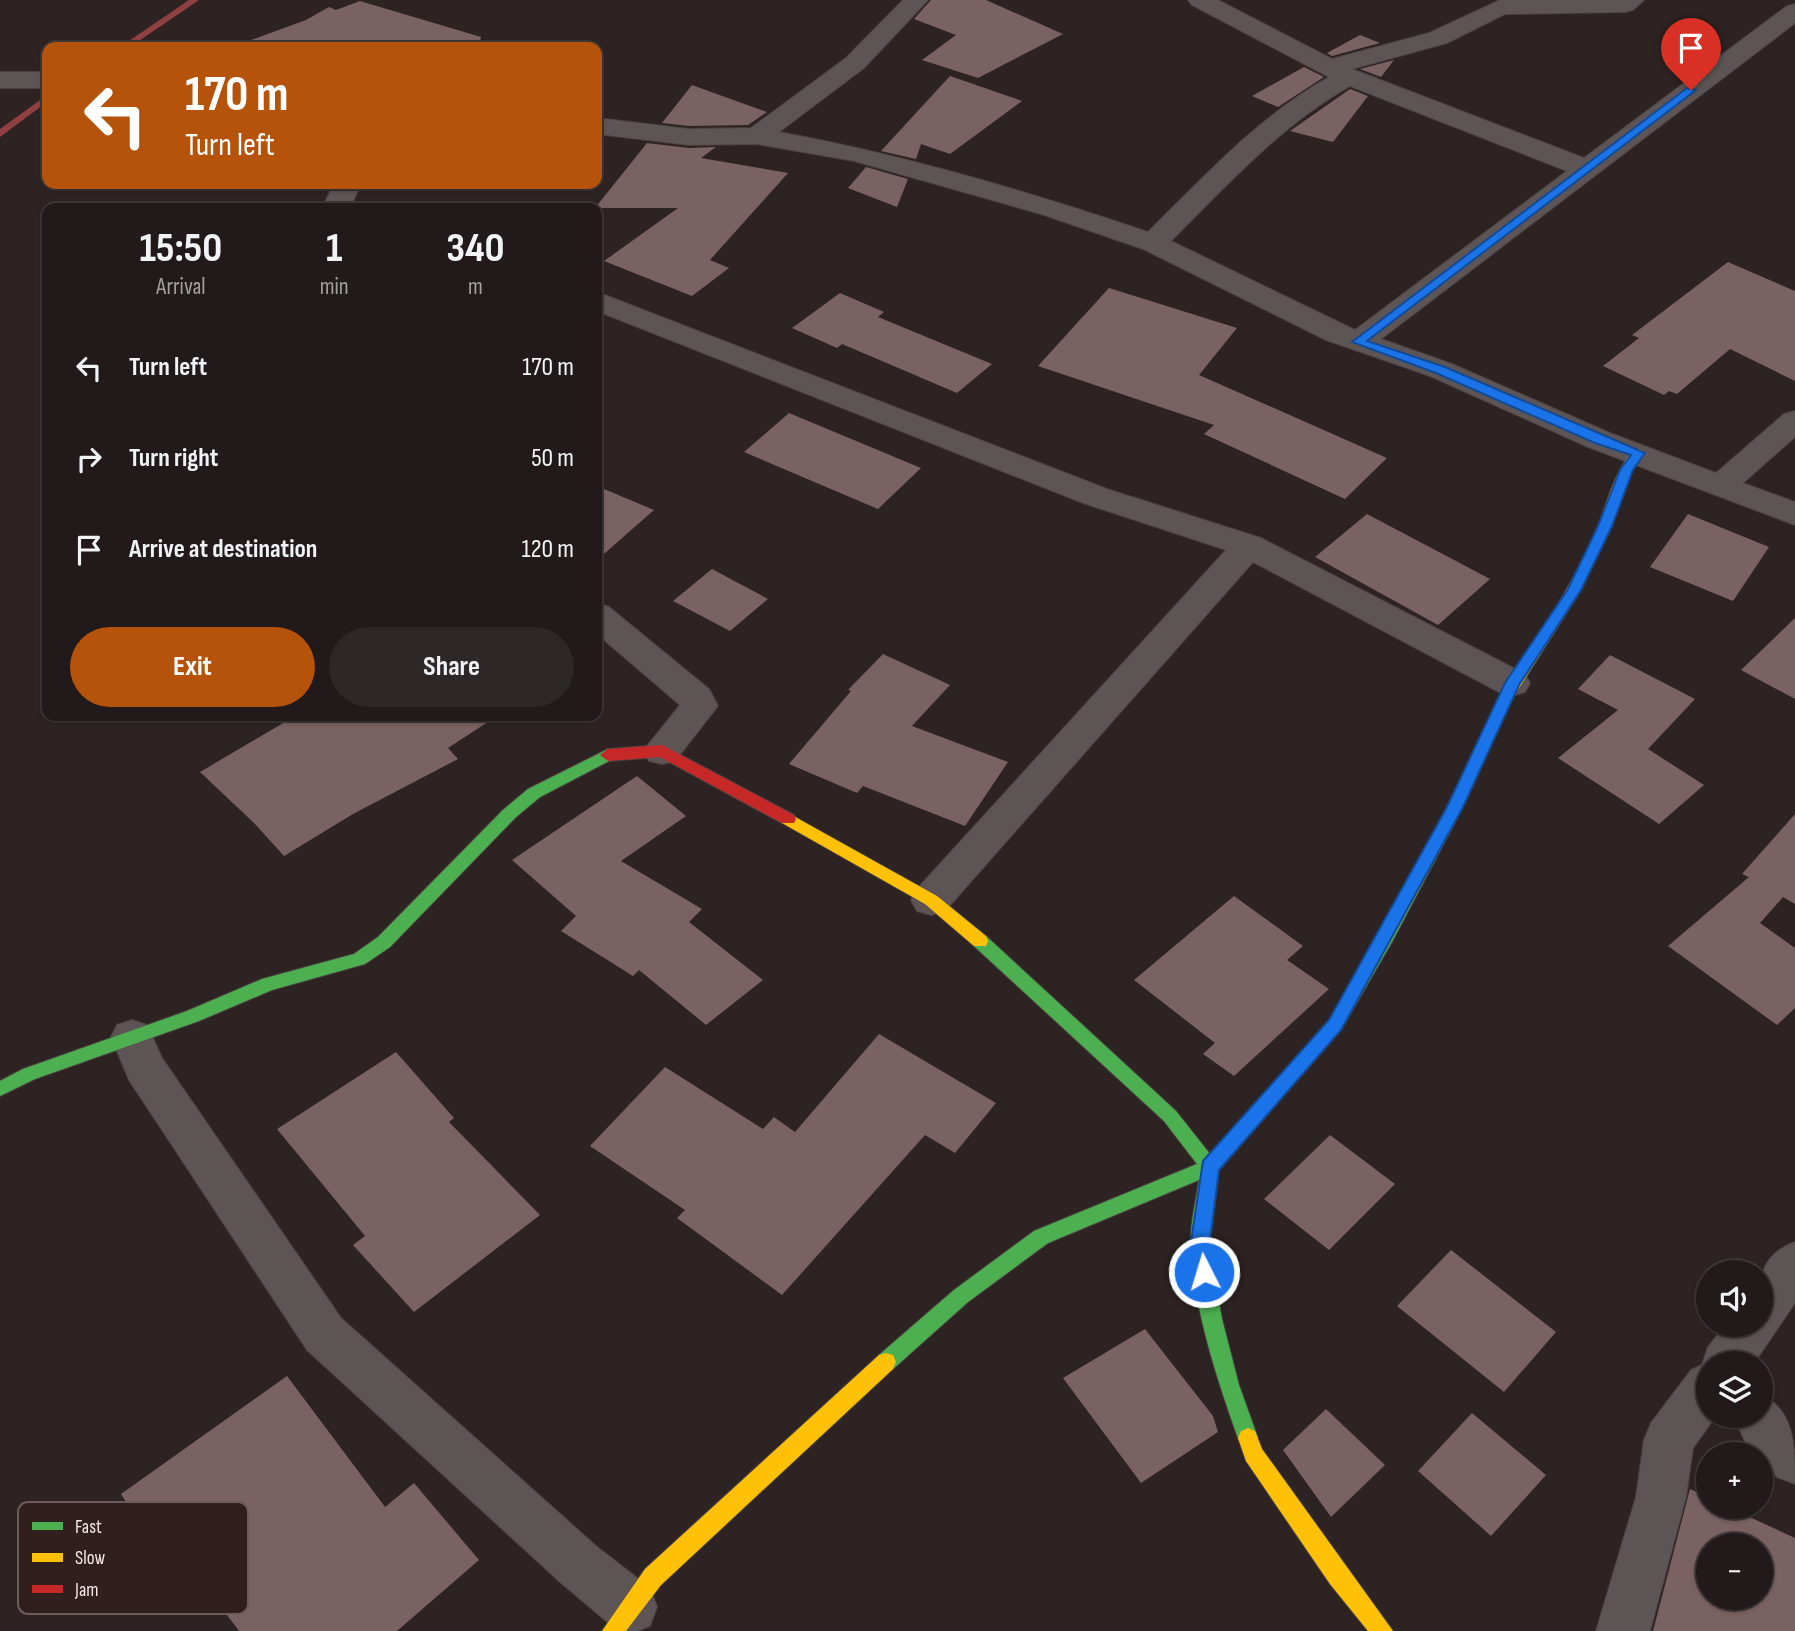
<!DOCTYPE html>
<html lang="en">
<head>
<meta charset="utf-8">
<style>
	body { margin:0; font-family:"Sofia Sans Condensed",sans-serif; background:#2e2727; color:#f1f3f6; height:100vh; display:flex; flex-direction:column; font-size:26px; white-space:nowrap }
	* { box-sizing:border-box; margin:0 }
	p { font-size:23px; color:#a2a1a2 }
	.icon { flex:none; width:38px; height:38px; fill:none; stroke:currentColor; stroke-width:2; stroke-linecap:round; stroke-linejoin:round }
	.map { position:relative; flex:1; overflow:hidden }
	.drawer { position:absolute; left:42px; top:203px; width:560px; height:518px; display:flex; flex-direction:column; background:#221a1a; border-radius:14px; box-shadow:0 2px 5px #0004,0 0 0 2px #3f3839 }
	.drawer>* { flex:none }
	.hud { position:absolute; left:42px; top:42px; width:560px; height:147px; border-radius:14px; box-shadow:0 2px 5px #0004,0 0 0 2px #3f3839; background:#b45309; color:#fff; overflow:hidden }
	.tools { position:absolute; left:1696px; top:1260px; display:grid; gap:14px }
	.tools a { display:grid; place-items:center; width:77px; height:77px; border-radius:50%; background:#221a1a; box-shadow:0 2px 5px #0004,0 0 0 2px #3f3839; font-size:35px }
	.pin { position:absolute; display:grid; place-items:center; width:60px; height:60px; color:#fff; margin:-72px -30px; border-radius:50% 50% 50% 0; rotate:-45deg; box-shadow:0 0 7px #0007 }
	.pin .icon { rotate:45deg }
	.me { position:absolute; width:77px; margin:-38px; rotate:355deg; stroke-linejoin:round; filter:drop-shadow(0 0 5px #0008) }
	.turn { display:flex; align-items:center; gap:24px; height:147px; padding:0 28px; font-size:32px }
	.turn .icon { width:91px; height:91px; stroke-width:2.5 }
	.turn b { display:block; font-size:49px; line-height:60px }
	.eta { display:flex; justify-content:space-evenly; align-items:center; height:119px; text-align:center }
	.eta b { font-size:42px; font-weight:700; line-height:49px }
	.cta { display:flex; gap:14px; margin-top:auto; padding:14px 28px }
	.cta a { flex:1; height:80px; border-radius:42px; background:#b45309; color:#fff; font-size:28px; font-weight:700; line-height:80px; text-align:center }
	.cta a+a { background:#2e2727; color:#f1f3f6 }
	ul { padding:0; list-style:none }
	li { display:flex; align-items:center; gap:21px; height:91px; padding:0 28px }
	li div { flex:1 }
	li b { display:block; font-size:26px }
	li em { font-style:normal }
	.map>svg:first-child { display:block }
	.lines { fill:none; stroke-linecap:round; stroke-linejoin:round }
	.stream { fill:#914041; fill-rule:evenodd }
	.building { fill:#796261; fill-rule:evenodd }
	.street-casing { stroke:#4a4140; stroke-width:2 }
	.fast-casing { stroke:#4a4140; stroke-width:2 }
	.slow-casing { stroke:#4a4140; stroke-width:2 }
	.jam-casing { stroke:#4a4140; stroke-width:2 }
	.street { fill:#5d5555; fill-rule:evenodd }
	.fast { fill:#4caf50; fill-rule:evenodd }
	.slow { fill:#ffc107; fill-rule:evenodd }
	.jam { fill:#c62828; fill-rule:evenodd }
	.route { fill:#1a73e8; stroke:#114b97; stroke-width:2 }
	.key { fill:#311f1e; stroke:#6c5b5a; stroke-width:2 }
	.key-label { font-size:19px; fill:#f5e8e7 }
</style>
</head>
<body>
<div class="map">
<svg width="1795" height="1631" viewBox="0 0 1795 1631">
	<rect width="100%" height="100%" fill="#2d2322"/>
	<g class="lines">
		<path class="stream" d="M189 0H199L130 47H120Z
			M47 95V102L0 137V129Z"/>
	</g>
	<path class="building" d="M931 0H986L1063 34 978 78 922 60 956 35 914 19Z
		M360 1 481 37 479 47H247L246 42 306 20 329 7 336 10Z
		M1360 35 1380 43 1332 56 1327 53Z
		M1394 60 1381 77 1360 69Z
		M1304 67 1324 77 1278 107 1252 96Z
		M950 76 1022 101 950 154 921 144 916 159 881 151Z
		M692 85 767 112 748 125 689 126 662 123Z
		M1350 89 1368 96 1333 142 1290 131Z
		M647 143 689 148 716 147 701 158 788 173 710 260 729 268 692 296 604 261 678 208H595Z
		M866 167 908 179 897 207 848 188Z
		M1728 262 1795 291V381L1730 349 1677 394 1669 391 1664 395 1603 366 1639 338 1632 335Z
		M1109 288 1237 328 1199 375 1387 458 1345 499 1204 434 1214 425 1038 366Z
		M840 293 884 312 878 317 992 364 957 393 842 344 837 348 792 328Z
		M789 413 921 468 878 509 744 452Z
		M597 486 654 510 597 560Z
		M1367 514 1490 579 1438 625 1315 557Z
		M1688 514 1769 547 1733 601 1650 567Z
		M712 569 768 599 730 631 673 601Z
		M1795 618V699L1741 670Z
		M883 654 950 685 912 726 1008 762 965 826 863 786 857 793 789 764 851 691 848 690Z
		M1610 655 1695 699 1648 749 1704 785 1659 824 1558 758 1618 710 1578 689Z
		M295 716H497L448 748 458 759 353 814 284 856 254 823 200 772Z
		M637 776 686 816 621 861 702 909 689 922 763 980 706 1025 639 970 633 976 561 931 576 916 512 860Z
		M1795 814V904L1783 897 1760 923 1795 948V1008L1777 1025 1668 946 1749 877 1742 874Z
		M1234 896 1303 946 1287 960 1329 989 1234 1076 1203 1054 1215 1043 1134 980Z
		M879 1034 996 1103 955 1153 925 1135 782 1295 677 1218 685 1210 590 1146 665 1067 763 1129 774 1117 795 1132Z
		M396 1052 454 1118 449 1122 540 1215 414 1312 353 1245 365 1236 277 1129Z
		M1330 1135 1395 1184 1329 1250 1264 1199Z
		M1451 1250 1556 1332 1504 1392 1397 1306Z
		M1145 1329 1213 1416 1218 1432 1141 1483 1063 1378Z
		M287 1376 385 1507 414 1483 479 1560 397 1631H239L194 1571 178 1583 121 1494Z
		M1326 1409 1385 1465 1331 1517 1283 1450Z
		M1472 1413 1546 1475 1491 1536 1418 1471Z
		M1690 1489 1708 1497V1507H1728L1795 1538V1631H1653ZM1708 1545H1760V1598H1708Z"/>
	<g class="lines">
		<defs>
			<path id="street" d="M903 0H928L864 68 779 132C905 155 1027 191 1148 232 1205 176 1259 116 1329 77L1192 5 1188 0H1218L1332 59 1429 33 1500 0H1644L1633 10 1625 12 1505 14 1447 43 1352 69 1584 158 1787 6 1795 4V23L1381 339 1452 364 1610 433 1716 473 1784 414 1795 411V437L1743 483 1795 502V525L1588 447 1430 376 1326 340 1143 249 1041 214 854 161 757 144 689 145 597 134V118L689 129 751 128 846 58ZM1350 86 1567 171 1355 330 1171 241C1227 185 1280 126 1350 86Z
				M0 72H47V88H0Z
				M334 184H361L350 208H322Z
				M597 292 1107 489 1261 538 1525 674 1530 683 1525 692 1512 696 1499 692 1253 562 945 911 931 915 917 911 911 900 917 889 1226 550 1083 503 597 311Z
				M597 603 609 607 709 689 718 706 675 761 662 764 649 761 643 751 680 705 597 634Z
				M132 1020 147 1025 162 1058 341 1318 596 1546 650 1588 657 1607 650 1626 637 1631H625L612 1626 560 1582 307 1350 129 1080 111 1037 117 1025Z
				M1795 1242V1303L1754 1363H1708V1416H1716L1693 1448 1686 1497 1650 1631H1596L1636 1497 1644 1440 1651 1423 1691 1370 1702 1365 1708 1347 1725 1325H1760C1760 1288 1754 1257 1795 1242Z
				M1760 1394C1795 1410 1795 1446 1795 1484L1777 1477 1760 1458V1454H1757L1745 1441 1733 1416H1760Z"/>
			<path id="fast" d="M1507 690 1514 695 1463 807 1393 940 1341 1030 1219 1170 1209 1248 1222 1319 1239 1385 1258 1438 1255 1445 1248 1448 1241 1445 1238 1438C1217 1379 1195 1312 1191 1250 1189 1227 1196 1202 1199 1180L1048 1243 968 1302 893 1369 886 1371 879 1369 876 1362 879 1355 954 1290 1034 1231 1197 1164 1164 1121 974 946 972 941 974 936H986L1176 1111 1210 1154 1329 1020 1381 930 1447 807 1500 695Z
				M608 749 613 751 616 755 613 759 540 797 515 818 390 947 365 964 272 990 199 1021 35 1079 0 1096V1081L23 1069 187 1011 262 979 354 954 378 937 503 810 528 789Z"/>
			<path id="slow" d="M1639 449 1646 453 1632 471 1612 526 1581 590 1512 699H1502L1500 695 1502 691C1537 637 1575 584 1599 523 1607 504 1619 456 1639 449Z
				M788 813 937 896 986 936 988 941 986 946H974L925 904 782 823 780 819Z
				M886 1353 893 1355 896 1362 893 1369 661 1585 626 1631H602L645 1569 879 1355Z
				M1248 1428 1255 1431 1262 1449 1393 1631H1368L1330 1584 1246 1461 1238 1438 1241 1431Z"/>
			<path id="jam" d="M662 745 794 815 796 819 794 823H782L660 757 608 761 600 755 608 749Z"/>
		</defs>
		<use href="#street" class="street-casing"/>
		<use href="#fast" class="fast-casing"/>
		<use href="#slow" class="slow-casing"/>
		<use href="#jam" class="jam-casing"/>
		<use href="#street" class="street"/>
		<use href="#fast" class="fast"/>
		<use href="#slow" class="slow"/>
		<use href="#jam" class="jam"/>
	</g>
	<path class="route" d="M1687 88 1696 90 1367 341 1445 367 1645 453 1633 470 1612 526 1581 590 1519 685 1463 807 1341 1030 1219 1170 1209 1248 1214 1272 1211 1278 1204 1280 1197 1278 1190 1248 1203 1161 1329 1020 1447 807 1505 683 1568 589 1598 526 1620 470 1631 455 1595 443 1436 373 1352 342Z"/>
	<rect x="18" y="1502" width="230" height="112" rx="10" class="key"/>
	<rect x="32" y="1522" width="31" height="8" fill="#4caf50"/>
	<rect x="32" y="1553" width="31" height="9" fill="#ffc107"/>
	<rect x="32" y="1585" width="31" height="8" fill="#c62828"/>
	<g class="key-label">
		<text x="75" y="1533">Fast</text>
		<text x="75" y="1564">Slow</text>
		<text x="75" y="1596">Jam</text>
	</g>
</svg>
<div class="tools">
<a><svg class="icon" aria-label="sound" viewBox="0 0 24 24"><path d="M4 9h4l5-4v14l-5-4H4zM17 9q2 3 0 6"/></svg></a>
<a><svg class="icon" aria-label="layers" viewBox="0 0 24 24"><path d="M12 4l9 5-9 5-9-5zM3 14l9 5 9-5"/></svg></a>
<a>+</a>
<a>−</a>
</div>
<div class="pin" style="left:1691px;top:90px;background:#d93025"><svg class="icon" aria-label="arrive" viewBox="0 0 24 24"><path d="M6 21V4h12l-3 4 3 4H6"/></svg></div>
<svg class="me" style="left:1204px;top:1272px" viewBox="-20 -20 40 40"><circle r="17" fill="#1a73e8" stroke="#fff" stroke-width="3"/><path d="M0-11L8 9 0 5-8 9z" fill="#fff"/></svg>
<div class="hud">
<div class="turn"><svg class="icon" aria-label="left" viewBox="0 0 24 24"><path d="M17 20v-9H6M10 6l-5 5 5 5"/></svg><div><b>170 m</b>Turn left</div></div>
</div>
<section class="drawer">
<div class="eta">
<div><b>15:50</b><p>Arrival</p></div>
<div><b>1</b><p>min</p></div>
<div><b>340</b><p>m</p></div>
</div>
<ul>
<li><svg class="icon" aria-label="left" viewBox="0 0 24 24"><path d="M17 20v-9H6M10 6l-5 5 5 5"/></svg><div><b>Turn left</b></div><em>170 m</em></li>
<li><svg class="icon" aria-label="right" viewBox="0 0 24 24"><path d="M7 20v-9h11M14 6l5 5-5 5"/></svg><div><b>Turn right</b></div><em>50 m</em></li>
<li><svg class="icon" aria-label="arrive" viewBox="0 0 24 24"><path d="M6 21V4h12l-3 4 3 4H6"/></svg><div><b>Arrive at destination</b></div><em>120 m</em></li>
</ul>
<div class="cta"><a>Exit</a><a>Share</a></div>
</section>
</div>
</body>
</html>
